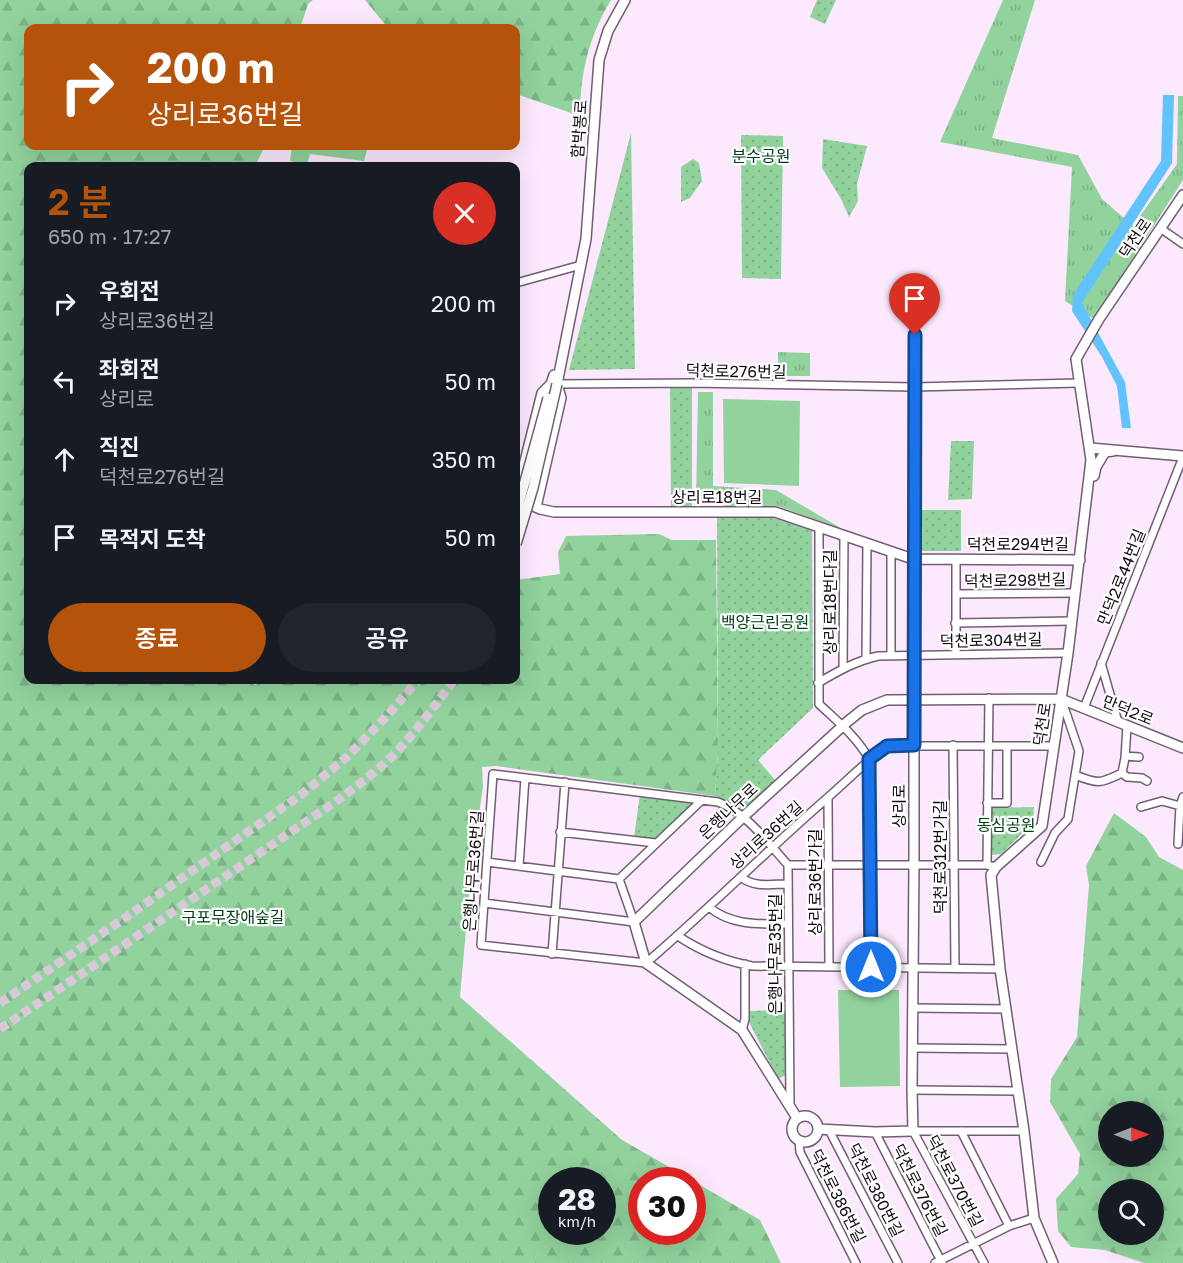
<!DOCTYPE html>
<html lang="ko">
<head>
<meta charset="utf-8">
<style>
	body { margin:0; font-family:"Golos Text","Noto Sans KR",sans-serif; background:#20242c; color:#f1f3f6; height:100vh; display:flex; flex-direction:column; font-size:22px; white-space:nowrap }
	* { box-sizing:border-box; margin:0 }
	p { font-size:20px; color:#9ea1a6 }
	.icon { flex:none; width:33px; height:33px; fill:none; stroke:currentColor; stroke-width:2; stroke-linecap:round; stroke-linejoin:round }
	.map { position:relative; flex:1; overflow:hidden }
	.details { position:absolute; left:24px; top:162px; width:496px; height:522px; display:flex; flex-direction:column; background:#171b24; border-radius:12px; box-shadow:0 6px 24px #0002 }
	.details>* { flex:none }
	.hud { position:absolute; left:24px; top:24px; width:496px; height:126px; border-radius:12px; box-shadow:0 6px 24px #0002; background:#b45309; color:#fff; overflow:hidden }
	.needle { width:39px; rotate:90deg }
	.controls { position:absolute; left:1098px; top:1101px; display:grid; gap:12px }
	.controls a { display:grid; place-items:center; width:66px; height:66px; border-radius:50%; background:#171b24; box-shadow:0 6px 24px #0002; font-size:30px }
	.speed { position:absolute; left:538px; top:1167px; display:flex; gap:12px; font-size:30px; font-weight:700; text-align:center }
	.speed>* { display:grid; place-content:center; width:78px; height:78px; border-radius:50%; background:#171b24; box-shadow:0 6px 24px #0002; line-height:1 }
	.speed small { font-size:15px; font-weight:400 }
	.speed .limit { border:9px solid #d22; background:#fff; color:#111 }
	.pin { position:absolute; display:grid; place-items:center; width:51px; height:51px; color:#fff; margin:-62px -26px; border-radius:50% 50% 50% 0; rotate:-45deg; box-shadow:0 0 6px #0007 }
	.pin .icon { rotate:45deg }
	.me { position:absolute; width:66px; margin:-33px; rotate:0deg; stroke-linejoin:round; filter:drop-shadow(0 0 4px #0008) }
	.turn { display:flex; align-items:center; gap:21px; height:126px; padding:0 24px; font-size:27px }
	.turn .icon { width:78px; height:78px; stroke-width:2.5 }
	.turn b { display:block; font-size:42px; line-height:51px }
	.round { display:grid; place-items:center; flex:none; width:63px; height:63px; border-radius:32px; background:#20242c }
	.summary { display:flex; align-items:center; justify-content:space-between; height:102px; padding:0 24px }
	h1 { font-size:36px; font-weight:600; line-height:45px; color:#b45309 }
	.action { display:flex; gap:12px; margin-top:auto; padding:12px 24px }
	.action a { flex:1; height:69px; border-radius:36px; background:#b45309; color:#fff; font-size:24px; font-weight:600; line-height:69px; text-align:center }
	.action a+a { background:#20242c; color:#f1f3f6 }
	ul { padding:0; list-style:none }
	li { display:flex; align-items:center; gap:18px; height:78px; padding:0 24px }
	li div { flex:1 }
	li b { display:block; font-size:22px }
	li em { font-style:normal }
	.map>svg:first-child { display:block }
	.grass { fill:url(#grass-tufts) }
	.forest { fill:url(#forest-firs); fill-rule:evenodd }
	.park { fill:url(#park-dots) }
	.garden { fill:#91d29d }
	.water { fill:#62c3fc }
	.lines { fill:none; stroke-linecap:round; stroke-linejoin:round }
	.secondary-tunnel { stroke:#d9c8da; stroke-width:9; stroke-dasharray:9 4.5; stroke-linecap:butt }
	.street-casing { stroke:#725e74; stroke-width:10 }
	.secondary-casing { stroke:#725e74; stroke-width:12 }
	.street { stroke:#fff; stroke-width:7 }
	.secondary { stroke:#fff; stroke-width:9 }
	.secondary-bridge-casing { stroke:#725e74; stroke-width:12; stroke-linecap:butt }
	.secondary-bridge { stroke:#fff; stroke-width:9 }
	.route-casing { stroke:#114b97; stroke-width:15 }
	.route { stroke:#1a73e8; stroke-width:10 }
	.labels { text-anchor:middle; stroke-width:4.5; stroke-linejoin:round; paint-order:stroke }
	.street-label { font-size:16px; fill:#140c15; stroke:#fff }
	.park-label { font-size:16px; fill:#004017; stroke:#fff }
</style>
</head>
<body>
<div class="map">
<svg width="1183" height="1263" viewBox="0 0 1183 1263">
	<defs>
		<pattern id="grass-tufts" width="24" height="20" patternUnits="userSpaceOnUse" patternTransform="scale(1.5)"><rect width="24" height="20" fill="#91d29d"/><path d="M3 7l-1-3M5 7V3M7 7l1-3M15 17l-1-3M17 17v-4M19 17l1-3" fill="none" stroke="#7cb386"/></pattern>
		<pattern id="forest-firs" width="22" height="20" patternUnits="userSpaceOnUse" patternTransform="scale(1.5)"><rect width="22" height="20" fill="#91d29d"/><path d="M5 1l3.5 6h-7zM16 11l3.5 6h-7z" fill="#7cb386"/></pattern>
		<pattern id="park-dots" width="8" height="8" patternUnits="userSpaceOnUse" patternTransform="scale(1.5)"><rect width="8" height="8" fill="#91d29d"/><path d="M2 2h.1M6 6h.1" fill="none" stroke="#7cb386" stroke-width="1.8" stroke-linecap="round"/></pattern>
	</defs>
	<rect width="100%" height="100%" fill="#fce9fd"/>
	<path class="grass" d="M1003 0H1035L992 138 1078 155 1102 199 1133 226 1177 164 1178 96H1183V180L1094 319 1065 301 1072 167 940 142Z
		M778 352 810 353V376H778Z
		M698 392H713V486L776 490 844 530 778 506H726L713 501 696 502Z"/>
	<path class="forest" d="M0 0H313L308 4 300 28H28V146H265L255 166H28V680H242L256 685 263 680H516V580L560 574 558 552 566 536 659 534 672 540H716L718 753 715 796 496 766 482 767 483 786 471 872 460 997 622 1140 692 1180H642V1232H693V1181L760 1220 781 1263H0ZM552 1180H603V1232H552Z
		M365 0H611C589 36 580 74 580 116L516 94V28H388Z
		M1114 813 1146 837 1159 857 1183 870V1263H1144L1105 1250 1071 1247 1058 1231 1056 1199 1078 1174 1080 1154 1050 1102 1051 1079 1077 1037 1089 885 1086 866ZM1108 1112H1154V1156H1108ZM1108 1190H1154V1234H1108Z"/>
	<path class="park" d="M817 0H836L825 24 810 17Z
		M631 133 635 369 569 370Z
		M741 135 783 136 781 279 742 278Z
		M823 139 867 146 857 184 858 201 849 217 841 199 822 168Z
		M693 159 699 163 702 181 690 198 681 202V167Z
		M670 388H692V511L671 512Z
		M951 441H974L972 499 948 500Z
		M922 510H961V551H922Z
		M717 516 773 518 812 531 813 708 758 760 776 781 745 810 715 796 718 753Z
		M640 794 693 802 692 806 657 840 634 837Z
		M1034 807 1033 823 1001 854 991 855 989 852V808Z
		M785 1010 786 1075 778 1079 749 1022 748 1011Z"/>
	<path class="garden" d="M292 146H368L364 161 310 154 307 165 290 161Z
		M723 399 800 401 799 486 724 483Z
		M838 990H899L900 1086 840 1087Z"/>
	<path class="water" d="M1163 95H1174L1172 163 1082 303 1125 382 1131 428H1122L1117 386 1102 357 1072 311 1073 295 1161 161Z"/>
	<g class="lines">
		<path class="secondary-tunnel" d="M0 1003 135 911 302 794 348 756 386 717 418 680
			M0 1029 341 798C362 782 384 766 402 746 421 725 437 703 454 680"/>
		<defs>
			<path id="street" d="M1160 228 1183 244
				M516 283 581 265
				M557 384 692 383 914 387 1078 383
				M914 387 915 289
				M819 527V704C837 721 857 737 869 759L871 967
				M956 594 1075 593
				M955 623 1072 621
				M956 654V559
				M891 655V551
				M866 659 867 543
				M1101 663 1118 722
				M843 668 844 536
				M818 683C838 671 856 661 878 656L1068 653
				M1084 708 1183 457
				M953 745 955 968
				M1125 756 1139 757
				M1122 773 1127 777 1142 778 1147 781
				M1075 775C1098 784 1100 784 1122 773L1125 758 1127 726
				M828 798 829 966
				M987 803H1007V746
				M1141 807 1162 801 1180 806
				M560 832 656 843
				M1178 844 1180 806 1183 797
				M487 862 619 879
				M1041 862 1055 833 1068 819 1079 751 1062 701
				M788 865H987L996 867
				M987 865 989 698
				M519 866 525 778
				M741 877C754 888 772 884 788 884
				M619 879 702 800
				M484 903 634 922 619 879
				M709 907C731 926 761 924 788 924
				M678 936C702 952 724 961 752 966L1000 969
				M552 954 565 782
				M913 1008 1006 1009
				M742 1030 745 1019V964
				M912 1048 1011 1049
				M912 1090 1018 1091
				M790 1105 788 865C767 842 747 813 718 802L493 774 481 945 646 963C707 911 764 853 825 800 846 782 865 762 887 746H1054
				M829 1130 898 1263
				M961 1131 1009 1226
				M875 1132 942 1263
				M799 1140 800 1152 856 1263
				M935 1263 1009 1226 1034 1218
				M984 1263 913 1131H1024"/>
			<path id="secondary" d="M1090 448 1183 456
				M1094 476 1096 467 1105 452 1113 451
				M518 489 542 393 551 384 554 375
				M522 501 540 509 554 512H775L913 559 1080 560
				M536 507 561 398 557 384 586 239 599 60 608 31 625 0
				M792 1129a13 13 0 1 1 26 0a13 13 0 1 1-26 0Z
				M797 1118 742 1030 646 963 634 922 743 817 847 722 862 710 887 700 1061 699 1183 748
				M818 1129 875 1132 913 1131 912 1090 914 865V387
				M1053 1263 1034 1218 1024 1131 1000 969 991 875 996 867 1042 826 1068 653 1091 460 1076 359 1099 319 1183 195"/>
		</defs>
		<use href="#street" class="street-casing"/>
		<use href="#secondary" class="secondary-casing"/>
		<use href="#street" class="street"/>
		<use href="#secondary" class="secondary"/>
		<defs>
			<path id="secondary-bridge" d="M516 514 548 398
				M516 544 533 488 557 384"/>
		</defs>
		<use href="#secondary-bridge" class="secondary-bridge-casing"/>
		<use href="#secondary-bridge" class="secondary-bridge"/>
	</g>
	<g class="lines">
		<defs>
			<path id="route" d="M871 967 869 759 887 746 914 745 915 335"/>
		</defs>
		<use href="#route" class="route-casing"/>
		<use href="#route" class="route"/>
	</g>
	<g class="labels">
		<g class="street-label">
			<text transform="translate(579 129) rotate(-86)" y="6">함박봉로</text>
			<text transform="translate(1135 238) rotate(-56)" y="6">덕천로</text>
			<text transform="translate(736 371) rotate(1)" y="6">덕천로276번길</text>
			<text x="717" y="503">상리로18번길</text>
			<text x="1018" y="550">덕천로294번길</text>
			<text transform="translate(1121 577) rotate(-68)" y="6">만덕2로44번길</text>
			<text transform="translate(1015 580) rotate(-1)" y="6">덕천로298번길</text>
			<text transform="translate(830 602) rotate(-90)" y="6">상리로18번다길</text>
			<text transform="translate(991 640) rotate(-1)" y="6">덕천로304번길</text>
			<text transform="translate(1128 710) rotate(22)" y="6">만덕2로</text>
			<text transform="translate(1042 724) rotate(-81)" y="6">덕천로</text>
			<text transform="translate(899 806) rotate(-90)" y="6">상리로</text>
			<text transform="translate(728 811) rotate(-43)" y="6">은행나무로</text>
			<text transform="translate(766 835) rotate(-42)" y="6">상리로36번길</text>
			<text transform="translate(940 857) rotate(-90)" y="6">덕천로312번가길</text>
			<text transform="translate(473 871) rotate(-86)" y="6">은행나무로36번길</text>
			<text transform="translate(815 882) rotate(-90)" y="6">상리로36번가길</text>
			<text transform="translate(775 954) rotate(-90)" y="6">은행나무로35번길</text>
			<text transform="translate(955 1181) rotate(62)" y="6">덕천로370번길</text>
			<text transform="translate(876 1190) rotate(63)" y="6">덕천로380번길</text>
			<text transform="translate(920 1190) rotate(63)" y="6">덕천로376번길</text>
			<text transform="translate(838 1196) rotate(63)" y="6">덕천로386번길</text>
		</g>
		<g class="park-label">
			<text x="761" y="162">분수공원</text>
			<text x="765" y="628">백양근린공원</text>
			<text x="1006" y="831">동심공원</text>
			<text x="233" y="923">구포무장애숲길</text>
		</g>
	</g>
</svg>
<div class="controls">
<a><svg class="needle" viewBox="-14 -14 28 28"><path d="M0-13l5 13h-10z" fill="#e53935"/><path d="M0 13l5-13h-10z" fill="#9ea1a6"/></svg></a>
<a><svg class="icon" aria-label="search" viewBox="0 0 24 24"><circle cx="10" cy="10" r="6"/><path d="M15 15l6 6"/></svg></a>
</div>
<div class="speed"><div>28<small>km/h</small></div><div class="limit">30</div></div>
<div class="pin" style="left:915px;top:335px;background:#d93025"><svg class="icon" aria-label="arrive" viewBox="0 0 24 24"><path d="M6 21V4h12l-3 4 3 4H6"/></svg></div>
<svg class="me" style="left:871px;top:967px" viewBox="-20 -20 40 40"><circle r="17" fill="#1a73e8" stroke="#fff" stroke-width="3"/><path d="M0-11L8 9 0 5-8 9z" fill="#fff"/></svg>
<div class="hud">
<div class="turn"><svg class="icon" aria-label="right" viewBox="0 0 24 24"><path d="M7 20v-9h11M14 6l5 5-5 5"/></svg><div><b>200 m</b>상리로36번길</div></div>
</div>
<section class="details">
<div class="summary"><div><h1>2 분</h1><p>650 m · 17:27</p></div><a class="round" style="background:#d93025;color:#fff"><svg class="icon" aria-label="close" viewBox="0 0 24 24"><path d="M6 6l12 12M18 6L6 18"/></svg></a></div>
<ul>
<li><svg class="icon" aria-label="right" viewBox="0 0 24 24"><path d="M7 20v-9h11M14 6l5 5-5 5"/></svg><div><b>우회전</b><p>상리로36번길</p></div><em>200 m</em></li>
<li><svg class="icon" aria-label="left" viewBox="0 0 24 24"><path d="M17 20v-9H6M10 6l-5 5 5 5"/></svg><div><b>좌회전</b><p>상리로</p></div><em>50 m</em></li>
<li><svg class="icon" aria-label="ahead" viewBox="0 0 24 24"><path d="M12 20V5M6 11l6-6 6 6"/></svg><div><b>직진</b><p>덕천로276번길</p></div><em>350 m</em></li>
<li><svg class="icon" aria-label="arrive" viewBox="0 0 24 24"><path d="M6 21V4h12l-3 4 3 4H6"/></svg><div><b>목적지 도착</b></div><em>50 m</em></li>
</ul>
<div class="action"><a>종료</a><a>공유</a></div>
</section>
</div>
</body>
</html>
